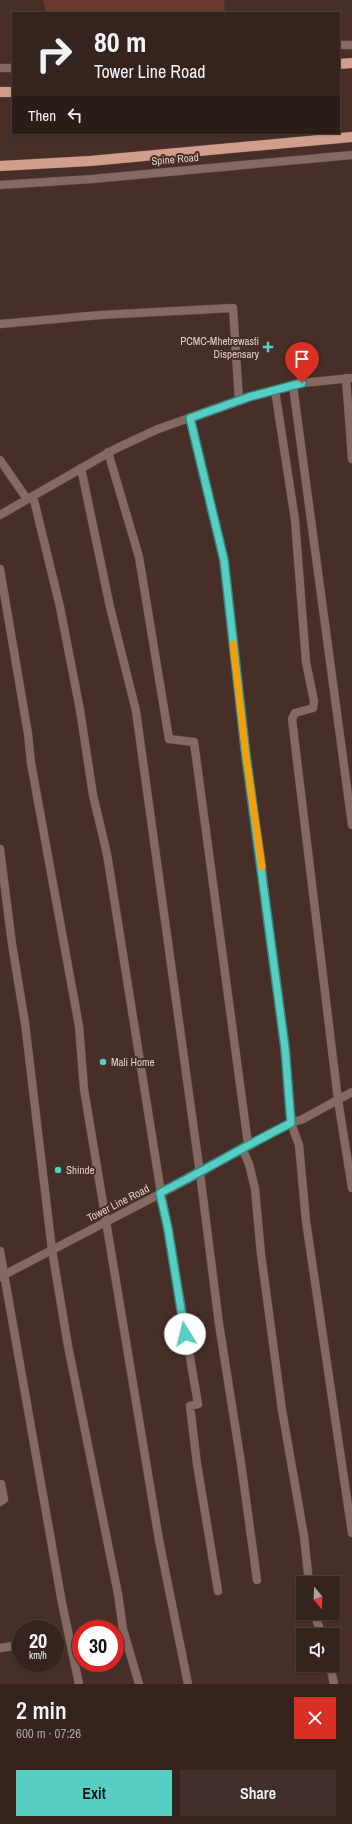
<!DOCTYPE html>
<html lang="en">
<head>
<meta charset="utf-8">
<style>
	body { margin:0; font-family:"Archivo Narrow",sans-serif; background:#402f2b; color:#f1f3f6; height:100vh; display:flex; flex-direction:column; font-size:15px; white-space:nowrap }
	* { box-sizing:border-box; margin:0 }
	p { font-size:13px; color:#aaa4a4 }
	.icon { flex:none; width:22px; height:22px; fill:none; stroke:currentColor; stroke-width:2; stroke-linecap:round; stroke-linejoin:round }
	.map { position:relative; height:1684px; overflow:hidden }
	.details { display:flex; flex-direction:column; background:#35231e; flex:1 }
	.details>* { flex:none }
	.guide { position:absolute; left:12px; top:12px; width:328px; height:122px; border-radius:0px; box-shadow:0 1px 3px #0004,0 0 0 1px #4f403c; background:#35231e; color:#f1f3f6; overflow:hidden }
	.needle { width:26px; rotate:161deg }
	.buttons { position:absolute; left:296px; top:1576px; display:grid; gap:8px }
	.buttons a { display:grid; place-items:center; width:44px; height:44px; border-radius:0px; background:#35231e; box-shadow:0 1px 3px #0004,0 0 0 1px #4f403c; font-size:20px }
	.speed { position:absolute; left:12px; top:1620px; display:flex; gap:8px; font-size:20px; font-weight:700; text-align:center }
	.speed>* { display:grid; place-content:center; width:52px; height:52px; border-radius:50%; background:#35231e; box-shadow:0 1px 3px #0004,0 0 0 1px #4f403c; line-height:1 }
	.speed small { font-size:10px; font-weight:400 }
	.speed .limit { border:6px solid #d22; background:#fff; color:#111 }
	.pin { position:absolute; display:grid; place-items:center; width:34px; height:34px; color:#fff; margin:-41px -17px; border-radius:50% 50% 50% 0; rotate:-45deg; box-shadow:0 0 4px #0007 }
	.pin .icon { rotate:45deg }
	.me { position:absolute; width:44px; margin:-22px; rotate:351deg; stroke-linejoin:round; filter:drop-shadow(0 0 3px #0008) }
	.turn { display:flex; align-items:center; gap:14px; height:84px; padding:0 16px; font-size:18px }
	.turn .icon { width:52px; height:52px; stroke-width:2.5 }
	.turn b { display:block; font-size:28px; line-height:34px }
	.then { display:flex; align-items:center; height:38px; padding:0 16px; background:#0003; gap:8px; font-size:15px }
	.round { display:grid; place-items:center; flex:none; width:42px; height:42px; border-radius:0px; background:#402f2b }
	.headline { display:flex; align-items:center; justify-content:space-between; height:68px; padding:0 16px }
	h1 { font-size:24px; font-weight:600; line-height:30px }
	.action { display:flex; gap:8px; margin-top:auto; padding:8px 16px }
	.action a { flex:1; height:46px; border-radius:0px; background:#56cec4; color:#111; font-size:16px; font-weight:600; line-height:46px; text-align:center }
	.action a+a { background:#402f2b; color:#f1f3f6 }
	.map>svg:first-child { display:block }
	.green { fill:#693a2c }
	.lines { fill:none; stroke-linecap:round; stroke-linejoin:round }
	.minor-casing { stroke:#624c45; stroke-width:9 }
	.tertiary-casing { stroke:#624c45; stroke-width:9 }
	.primary-casing { stroke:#624c45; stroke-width:11 }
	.minor { stroke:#846a62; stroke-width:8 }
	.tertiary { stroke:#846a62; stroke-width:8 }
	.primary { stroke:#d19d8c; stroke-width:10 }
	.route-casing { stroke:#38867f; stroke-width:10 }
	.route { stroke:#56cec4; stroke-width:7 }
	.slow { stroke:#f59e0b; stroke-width:7 }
	.poi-dot { fill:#56cec4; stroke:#472f28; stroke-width:1.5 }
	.labels { text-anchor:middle; stroke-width:4; stroke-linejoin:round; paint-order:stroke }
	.street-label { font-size:11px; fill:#decec9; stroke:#472f28 }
	.poi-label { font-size:11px; fill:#decec9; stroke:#472f28; text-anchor:start }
</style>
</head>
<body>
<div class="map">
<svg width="352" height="1684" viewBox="0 0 352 1684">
	<rect width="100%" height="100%" fill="#472f28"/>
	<path class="green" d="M43 0H224L225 13H46Z"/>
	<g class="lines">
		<defs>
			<path id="minor" d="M0 324 100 315 233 308 239 401
				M346 378 352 459
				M293 386 352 825
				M275 390 295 520 306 662 314 701 313 708 295 713 292 719 338 1100 352 1188
				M190 418 224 560 246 757 261 859 266 910 285 1048 291 1123 299 1145 306 1221 352 1533
				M108 452 139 557 169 739 194 742 248 1144
				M0 460 27 499
				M81 468 110 607 136 711 201 1181 219 1324 241 1463 257 1580
				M33 496 60 607 80 710 93 795 107 854 161 1193 168 1229 198 1404 190 1406 197 1464 218 1591
				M0 515 115 449 158 429 249 397 275 390 302 383 352 378
				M0 569 28 734 31 763 79 1026 84 1089 159 1540 188 1684
				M0 849 12 944 25 1023 52 1250 68 1346 118 1594 123 1629 139 1684
				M242 1148 249 1164 255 1189 261 1254 282 1410 304 1536 309 1583
				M0 1251 62 1603 79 1684
				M0 1502 4 1499 1 1484
				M314 1613 322 1635
				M0 1648 21 1645
				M330 1665 334 1684"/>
			<path id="tertiary" d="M339 45H352
				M0 68H13
				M0 185 92 179 352 155
				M0 1277 200 1173 242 1148 291 1123 303 1119 352 1092"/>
			<path id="primary" d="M339 64 352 63
				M0 92H13
				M0 166 90 161 352 137"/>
		</defs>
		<use href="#minor" class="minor-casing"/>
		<use href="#tertiary" class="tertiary-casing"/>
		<use href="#primary" class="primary-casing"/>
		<use href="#minor" class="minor"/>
		<use href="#tertiary" class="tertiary"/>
		<use href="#primary" class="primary"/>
	</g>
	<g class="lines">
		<defs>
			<path id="route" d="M185 1334 168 1229 160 1193C205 1170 247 1145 291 1123L285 1048 246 756 224 560 190 418 249 397 302 383"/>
		</defs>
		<use href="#route" class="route-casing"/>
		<use href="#route" class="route"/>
		<path class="slow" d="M233 644 246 756 262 867"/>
	</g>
	<g class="poi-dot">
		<path d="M266 341h4v4h4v4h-4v4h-4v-4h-4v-4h4z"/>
		<circle cx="103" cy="1062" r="4"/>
		<circle cx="58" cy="1170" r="4"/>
	</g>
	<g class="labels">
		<g class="street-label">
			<text transform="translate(175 159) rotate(-5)" y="4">Spine Road</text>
			<text transform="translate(118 1203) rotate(-27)" y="4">Tower Line Road</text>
		</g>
		<g class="poi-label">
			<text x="259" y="345" text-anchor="end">PCMC-Mhetrewasti<tspan x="259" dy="13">Dispensary</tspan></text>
			<text x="111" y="1066">Mali Home</text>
			<text x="66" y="1174">Shinde</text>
		</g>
	</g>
</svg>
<div class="buttons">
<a><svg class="needle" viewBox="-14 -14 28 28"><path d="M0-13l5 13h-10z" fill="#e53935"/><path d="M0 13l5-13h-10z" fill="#aaa4a4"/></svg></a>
<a><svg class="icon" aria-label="sound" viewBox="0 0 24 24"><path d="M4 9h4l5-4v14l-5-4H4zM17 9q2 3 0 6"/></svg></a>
</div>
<div class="speed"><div>20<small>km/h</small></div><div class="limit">30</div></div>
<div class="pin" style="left:302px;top:383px;background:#d93025"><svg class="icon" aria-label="arrive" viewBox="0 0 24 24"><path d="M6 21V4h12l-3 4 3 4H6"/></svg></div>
<svg class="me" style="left:185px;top:1334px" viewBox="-20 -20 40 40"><circle r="19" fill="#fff"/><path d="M0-13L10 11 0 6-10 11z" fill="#56cec4"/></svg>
<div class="guide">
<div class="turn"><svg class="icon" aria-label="right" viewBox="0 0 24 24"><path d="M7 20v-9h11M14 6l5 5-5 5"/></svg><div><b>80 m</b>Tower Line Road</div></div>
<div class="then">Then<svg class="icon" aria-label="left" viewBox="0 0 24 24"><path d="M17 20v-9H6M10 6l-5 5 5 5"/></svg></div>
</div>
</div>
<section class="details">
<div class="headline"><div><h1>2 min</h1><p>600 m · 07:26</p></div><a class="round" style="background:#d93025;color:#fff"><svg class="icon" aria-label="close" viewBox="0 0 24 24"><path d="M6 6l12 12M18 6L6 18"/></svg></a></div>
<div class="action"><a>Exit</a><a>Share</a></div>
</section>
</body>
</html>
